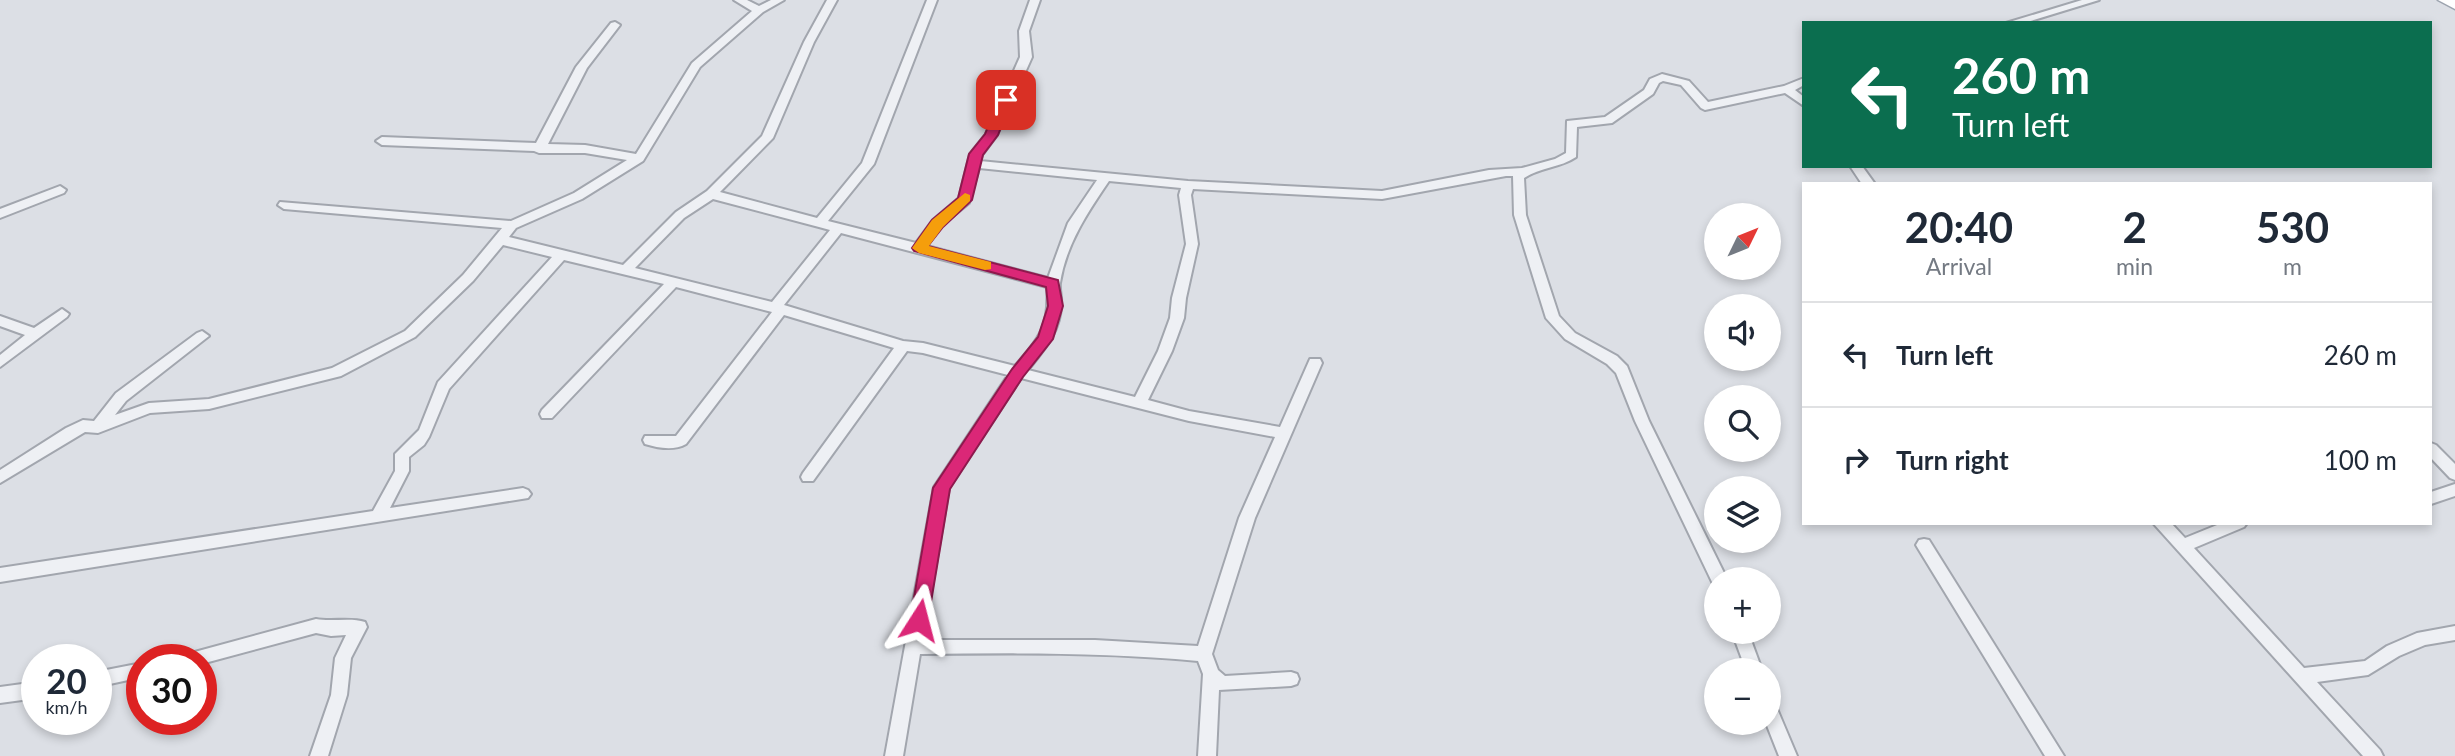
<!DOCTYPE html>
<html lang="en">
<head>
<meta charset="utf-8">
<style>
	body { margin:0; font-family:Lato,sans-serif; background:#f2f2f3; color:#1f2937; height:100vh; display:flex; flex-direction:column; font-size:26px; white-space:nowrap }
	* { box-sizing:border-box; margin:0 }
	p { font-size:23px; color:#747a83 }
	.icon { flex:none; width:38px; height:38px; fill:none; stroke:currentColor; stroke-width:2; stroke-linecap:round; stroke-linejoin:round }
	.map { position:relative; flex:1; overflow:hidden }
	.details { position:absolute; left:1802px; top:182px; width:630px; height:343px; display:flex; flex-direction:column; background:#fff; border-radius:0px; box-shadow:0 4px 10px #0003 }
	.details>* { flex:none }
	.banner { position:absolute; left:1802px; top:21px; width:630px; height:147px; border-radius:0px; box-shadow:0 4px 10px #0003; background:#0b6e4f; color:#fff; overflow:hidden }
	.needle { width:46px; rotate:47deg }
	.controls { position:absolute; left:1704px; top:203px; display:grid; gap:14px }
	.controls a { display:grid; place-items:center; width:77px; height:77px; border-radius:50%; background:#fff; box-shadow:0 4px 10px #0003; font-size:35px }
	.speed { position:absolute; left:21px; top:644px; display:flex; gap:14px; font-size:35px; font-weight:700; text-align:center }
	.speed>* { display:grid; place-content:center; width:91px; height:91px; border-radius:50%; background:#fff; box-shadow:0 4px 10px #0003; line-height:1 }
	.speed small { font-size:18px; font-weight:400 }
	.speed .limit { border:10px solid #d22; background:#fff; color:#111 }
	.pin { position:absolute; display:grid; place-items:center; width:60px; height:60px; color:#fff; margin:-30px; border-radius:14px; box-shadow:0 4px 10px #0006 }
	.me { position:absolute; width:77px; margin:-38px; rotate:9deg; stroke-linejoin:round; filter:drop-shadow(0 0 5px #0008) }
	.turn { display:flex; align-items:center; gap:24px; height:147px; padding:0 35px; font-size:32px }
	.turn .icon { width:91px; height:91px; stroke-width:2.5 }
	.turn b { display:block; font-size:49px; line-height:60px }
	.eta { display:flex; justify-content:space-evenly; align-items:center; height:119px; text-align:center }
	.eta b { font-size:42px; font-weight:700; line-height:49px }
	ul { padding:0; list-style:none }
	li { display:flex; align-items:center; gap:21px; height:105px; padding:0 35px; border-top:2px solid #e0e1e3 }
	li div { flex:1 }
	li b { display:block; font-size:26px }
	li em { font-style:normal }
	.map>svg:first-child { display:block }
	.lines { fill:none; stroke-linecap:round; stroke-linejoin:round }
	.minor-casing { stroke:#a2a6ae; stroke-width:4 }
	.primary-casing { stroke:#9da4af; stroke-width:3 }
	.minor { fill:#eef0f4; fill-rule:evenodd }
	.primary { fill:#fff; fill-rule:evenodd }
	.route { fill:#db2777; stroke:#8e194d; stroke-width:2 }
	.slow { fill:#f59e0b }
</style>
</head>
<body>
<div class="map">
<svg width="2455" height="756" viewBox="0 0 2455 756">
	<rect width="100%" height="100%" fill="#dcdfe5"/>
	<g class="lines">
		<defs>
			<path id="minor" d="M734 0H747L759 6 771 0H784L763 12 700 67 643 161 582 199 516 228 509 237 623 265 676 212 707 191 762 136 804 42 827 0H837L814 42 773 138 720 192 817 218 862 163 927 0H937L874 164 828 221 916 243 933 220 959 198 970 154 986 134 1020 57 1019 31 1030 0H1040L1029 31 1032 57 997 135 982 155 980 161 1188 181 1382 191 1489 170 1522 168 1555 159 1566 153 1567 121 1605 117 1644 90 1650 79 1662 74 1689 81 1708 102 1784 86 1804 78V85L1795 90 1804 97V106L1785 93 1705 110 1701 108 1681 85 1663 81 1659 83 1653 94 1612 123 1577 127 1576 157C1560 168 1540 167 1524 178L1526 215 1559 316 1575 333 1617 356 1627 366 1649 421 1727 579H1717V585L1713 584 1635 421 1616 373 1607 364 1565 339 1546 318 1514 215 1513 176H1506L1382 199 1193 189 1191 195 1198 244 1186 298 1184 318 1172 351 1148 400 1189 411 1280 427 1310 359H1320L1322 363 1255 518 1212 654 1218 670 1225 676 1291 672 1297 674 1299 679 1297 684 1291 686 1219 690 1216 756H1198L1203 674 1198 661C1106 652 1013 653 920 654L903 756H885L934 487 1008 375 923 353 907 351 813 481H803L801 477 803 473 894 348 784 315 686 444C674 451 658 448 645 444L643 440 645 436H676L772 312 676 287 552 418H542L540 414 542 410 664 284 564 260 449 389 429 437 424 445 409 457V471L390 508 523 488 528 490 531 494 528 498 0 582V568L373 511 395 471V454L419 430 438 382 552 257 503 245 473 281 415 337 341 376 209 409 150 413 98 433 85 432 0 483V470L66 428 83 420 94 421 116 393 197 333 202 331 209 336 126 401 115 415 149 403 209 399 332 368 405 331 463 275 502 228 284 209 278 205 280 202 511 221 574 193 627 160 585 153H539L534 151 382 145 376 141 382 137 536 143 576 67 611 23 615 22 620 25 587 68 548 144 585 145 636 154 692 63 752 11ZM979 168 1097 180 1068 223 1048 278 927 246 941 226 969 203ZM1109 181 1181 188 1179 195 1186 244 1172 298 1170 318 1158 351 1135 397 1028 370C1044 350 1061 331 1061 304 1062 297 1059 290 1060 283 1066 244 1088 212 1109 181ZM713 199 819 227 830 230 772 302 635 268 684 218ZM841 233 1047 287C1050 326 1039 338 1015 366L923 343 903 341 784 305ZM1021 378 1189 421 1275 437 1239 518 1198 646 1095 640H923L949 488Z
				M2082 0H2099L2024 23H2006Z
				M1850 166H1862L1875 184H1862Z
				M60 186 66 190 64 193 0 218V209Z
				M62 309 69 314 67 317 0 367V355L25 335 0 326V316L34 328Z
				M2431 443 2436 445 2455 464V480L2450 478 2431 458Z
				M2455 484V496L2431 504V492Z
				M2153 523H2171L2185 538 2222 523H2247L2244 527 2194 548 2304 668 2365 661 2387 646 2417 633 2455 626V640L2425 645 2399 656 2368 675 2317 682 2380 750 2383 756H2363Z
				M1924 539 1929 540 2064 756H2045L1919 550 1916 545 1919 540Z
				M316 619C332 622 351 617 365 622L367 627 351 658 347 695 328 756H310L331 695 335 658 346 635 331 636 316 633 201 664V660H183L185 655 191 653Z
				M1732 632H1748L1762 670H1746Z
				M142 663V677L96 687V672Z
				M37 682V698L0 703V687Z
				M1769 701 1775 704 1797 756H1779L1766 723H1769Z"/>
			<path id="primary" d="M2438 0H2455V9Z"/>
		</defs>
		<use href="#minor" class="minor-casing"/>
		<use href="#primary" class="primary-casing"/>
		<use href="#minor" class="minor"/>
		<use href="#primary" class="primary"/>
	</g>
	<path class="route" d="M1001 97 1012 100 998 135 983 155 972 200 943 227 928 246 1058 280 1063 306 1053 339 1023 377 950 489 928 620 926 626H913L910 620 933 488 1012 369 1038 337 1048 306 1046 287 914 251 912 248 932 220 958 198 969 154 985 134Z"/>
	<path class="slow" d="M965 193 970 195V201L943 227 929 246 991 262V269L985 270 919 253 912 248 932 220Z"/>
</svg>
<div class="controls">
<a><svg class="needle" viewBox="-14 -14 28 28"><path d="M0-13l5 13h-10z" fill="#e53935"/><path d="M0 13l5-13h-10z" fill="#747a83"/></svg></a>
<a><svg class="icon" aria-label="sound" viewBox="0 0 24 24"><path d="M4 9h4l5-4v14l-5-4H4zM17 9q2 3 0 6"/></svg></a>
<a><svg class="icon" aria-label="search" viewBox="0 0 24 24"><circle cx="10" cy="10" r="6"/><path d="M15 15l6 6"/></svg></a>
<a><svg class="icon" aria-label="layers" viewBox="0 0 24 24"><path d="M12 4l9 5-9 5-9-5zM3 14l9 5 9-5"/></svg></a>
<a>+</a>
<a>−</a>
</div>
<div class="speed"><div>20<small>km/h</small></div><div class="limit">30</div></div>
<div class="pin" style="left:1006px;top:100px;background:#d93025"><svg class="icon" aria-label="arrive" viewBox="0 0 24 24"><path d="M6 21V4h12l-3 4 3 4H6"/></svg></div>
<svg class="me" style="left:919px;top:620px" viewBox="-20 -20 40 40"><path d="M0-17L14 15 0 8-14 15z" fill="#db2777" stroke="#fff" stroke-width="4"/></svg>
<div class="banner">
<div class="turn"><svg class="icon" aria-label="left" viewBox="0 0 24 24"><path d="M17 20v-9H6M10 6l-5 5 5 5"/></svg><div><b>260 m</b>Turn left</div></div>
</div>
<section class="details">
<div class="eta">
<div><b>20:40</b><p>Arrival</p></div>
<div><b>2</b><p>min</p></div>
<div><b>530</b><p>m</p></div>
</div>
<ul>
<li><svg class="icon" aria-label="left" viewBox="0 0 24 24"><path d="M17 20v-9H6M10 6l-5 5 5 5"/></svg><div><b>Turn left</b></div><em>260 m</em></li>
<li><svg class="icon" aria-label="right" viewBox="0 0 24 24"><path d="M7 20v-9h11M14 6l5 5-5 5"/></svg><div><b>Turn right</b></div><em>100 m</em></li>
</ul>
</section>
</div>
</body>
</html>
